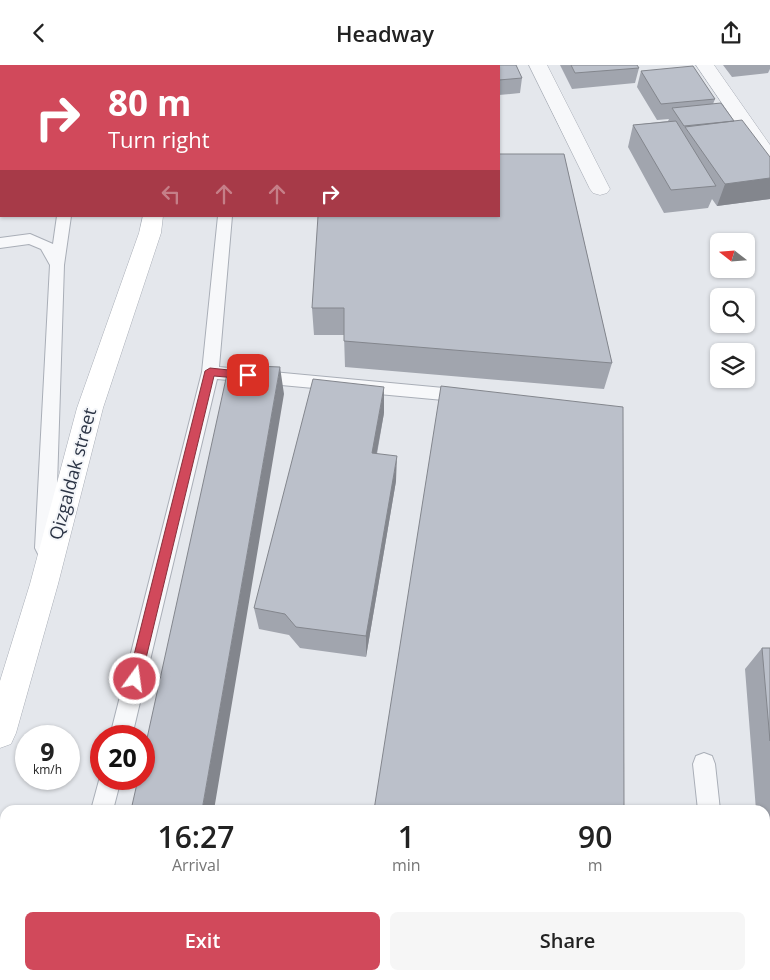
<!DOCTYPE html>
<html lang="en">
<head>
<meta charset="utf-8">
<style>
	body { margin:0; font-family:"Open Sans",sans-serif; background:#f6f6f6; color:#222; height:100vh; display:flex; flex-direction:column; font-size:19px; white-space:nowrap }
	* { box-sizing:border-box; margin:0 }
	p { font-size:16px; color:#767676 }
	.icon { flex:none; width:28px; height:28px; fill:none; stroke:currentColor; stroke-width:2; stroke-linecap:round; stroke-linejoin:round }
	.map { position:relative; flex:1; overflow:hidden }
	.panel { position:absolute; left:0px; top:740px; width:770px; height:175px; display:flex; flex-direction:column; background:#fff; border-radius:15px 15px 0 0; box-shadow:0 1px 4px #0004 }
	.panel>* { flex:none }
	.top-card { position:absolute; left:0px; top:0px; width:500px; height:152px; box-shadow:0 1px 4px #0004; background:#d1495b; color:#fff; overflow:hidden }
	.needle { width:32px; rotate:287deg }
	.buttons { position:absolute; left:710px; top:168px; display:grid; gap:10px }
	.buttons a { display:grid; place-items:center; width:45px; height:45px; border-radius:8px; background:#fff; box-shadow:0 1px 4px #0004; font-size:25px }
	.speed { position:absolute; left:15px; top:660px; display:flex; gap:10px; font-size:25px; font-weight:700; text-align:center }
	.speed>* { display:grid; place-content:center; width:65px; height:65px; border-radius:50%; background:#fff; box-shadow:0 1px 4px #0004; line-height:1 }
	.speed small { font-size:12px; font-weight:400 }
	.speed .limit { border:8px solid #d22; background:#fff; color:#111 }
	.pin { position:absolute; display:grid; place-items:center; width:42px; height:42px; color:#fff; margin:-21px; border-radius:10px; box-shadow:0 2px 8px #0006 }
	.me { position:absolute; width:55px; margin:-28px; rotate:14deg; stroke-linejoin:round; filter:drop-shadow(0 0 4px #0008) }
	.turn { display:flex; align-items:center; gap:18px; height:105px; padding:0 25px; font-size:22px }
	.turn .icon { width:65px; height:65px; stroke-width:2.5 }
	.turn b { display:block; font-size:35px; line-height:42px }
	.lanes { display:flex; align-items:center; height:48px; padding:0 25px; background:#0003; justify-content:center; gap:25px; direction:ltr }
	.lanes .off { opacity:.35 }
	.eta { display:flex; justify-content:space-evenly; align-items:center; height:85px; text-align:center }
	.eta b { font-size:30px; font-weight:600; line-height:35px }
	.button { display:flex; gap:10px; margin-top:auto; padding:10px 25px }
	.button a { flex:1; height:58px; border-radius:8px; background:#d1495b; color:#fff; font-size:20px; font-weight:600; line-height:58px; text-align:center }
	.button a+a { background:#f6f6f6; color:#222 }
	header { display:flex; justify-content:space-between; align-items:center; height:65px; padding:0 25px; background:#fff; font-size:22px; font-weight:600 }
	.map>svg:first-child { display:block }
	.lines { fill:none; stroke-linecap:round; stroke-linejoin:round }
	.lane-casing { stroke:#a9aeb7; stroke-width:2 }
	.street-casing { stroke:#a9aeb7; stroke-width:1 }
	.secondary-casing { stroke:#a9aeb7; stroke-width:1 }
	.lane { fill:#f7f8fa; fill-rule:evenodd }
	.street { fill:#f7f8fa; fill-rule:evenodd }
	.secondary { fill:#fff; fill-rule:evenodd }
	.wall { fill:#a1a5ae }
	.shaded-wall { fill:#83868d }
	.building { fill:#bbc0ca; stroke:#83868d }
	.route { fill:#d1495b; stroke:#882f3b }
	.labels { text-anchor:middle; stroke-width:4; stroke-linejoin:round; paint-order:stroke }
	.street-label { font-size:18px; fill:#2b3445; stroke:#f4f6f9 }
</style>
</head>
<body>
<header><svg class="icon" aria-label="back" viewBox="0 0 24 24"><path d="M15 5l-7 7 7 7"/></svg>Headway<svg class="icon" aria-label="share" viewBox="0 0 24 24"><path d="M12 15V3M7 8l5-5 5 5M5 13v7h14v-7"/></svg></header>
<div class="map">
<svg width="770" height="915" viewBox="0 0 770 915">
	<rect width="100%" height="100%" fill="#e4e7ec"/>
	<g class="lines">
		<defs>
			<path id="lane" d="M74 0H86V1H74Z
				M362 0H374L375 1H363Z
				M57 151H71L64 200 55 483 52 489 45 491 38 489 35 483 50 200 41 184 29 179 0 183V173L30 169 53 179Z
				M218 151H232L219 302 465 325 471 327 473 331 471 335 465 337 217 314 132 671H110L202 307Z
				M704 688 712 691 715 699 720 745H698L693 699 696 691Z
				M101 708V714H121L113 745H91Z
				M33 910H61L59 915H31Z
				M705 910H731V915H705Z"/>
			<path id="street" d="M529 0H547L610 124 607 128 600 130 593 128 590 124Z
				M696 0H714L770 80V100L763 98Z"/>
			<path id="secondary" d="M143 151H163L161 168 103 343 58 519 16 668 11 679 0 683V616L30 519 77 343 139 168Z"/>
		</defs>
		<use href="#lane" class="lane-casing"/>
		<use href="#street" class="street-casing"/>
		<use href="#secondary" class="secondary-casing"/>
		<use href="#lane" class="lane"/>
		<use href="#street" class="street"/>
		<use href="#secondary" class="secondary"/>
	</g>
	<path class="wall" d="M0 0H18L17 1H1V57H0Z
		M192 0H219L218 1H192Z
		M467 0H516L522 13 520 28 499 30V1H468Z
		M560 0H637L639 3 635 18 572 24Z
		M723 0H770V4L768 8 732 12Z
		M641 6 715 34 713 39 734 56 770 92V134L717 141 712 134 708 143 664 148 628 82 633 60 668 56 669 54 657 55 637 22Z
		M564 89 612 298 604 324 345 302 344 270H314L312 243Z
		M384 348 377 389 396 416 366 592 300 583 289 570 259 564 254 543Z
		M762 583H770V760H765V745H756L745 604Z"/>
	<path class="shaded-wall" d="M11 0H18L17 1H11Z
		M210 0H219L218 1H210Z
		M1 31V45L0 42Z
		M770 113V134L717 141 725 119Z
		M280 302 284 329 214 745H202Z
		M384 322V348L372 413V388Z
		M397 391 396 416 366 592V571Z
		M173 910H186L185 915H172Z"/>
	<path class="building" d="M262 0H359V1H262Z
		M476 0H516L522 13 499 15V1H477Z
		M571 0H637L639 3 575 8Z
		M693 1 715 34 661 39 641 6Z
		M0 4H1V18H0Z
		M0 20H1V31L0 39Z
		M721 38 734 56 684 61 672 43Z
		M742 55 770 92V113L725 119 685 62Z
		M676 56 716 121 671 125 633 60Z
		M499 89H564L612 298 344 276V243H312L318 151H499Z
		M229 300 280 302 202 745H131L138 714H144V687Z
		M313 314 384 322 372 388 397 391 366 571 296 562 285 549 254 543Z
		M441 321 623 342 624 745H374Z
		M762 583H770V676Z
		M95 910H173L172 915H94Z
		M348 910H624V915H347Z"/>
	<path class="route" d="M210 303 248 307 253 310 248 314 214 311 141 614 139 618 135 620 130 618 128 614 205 306Z"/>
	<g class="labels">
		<g class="street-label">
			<text transform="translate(73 409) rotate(-75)" y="6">Qizgaldak street</text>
		</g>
	</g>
</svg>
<div class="buttons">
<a><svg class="needle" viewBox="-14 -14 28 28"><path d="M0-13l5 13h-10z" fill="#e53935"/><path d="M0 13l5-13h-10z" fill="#767676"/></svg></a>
<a><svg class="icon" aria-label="search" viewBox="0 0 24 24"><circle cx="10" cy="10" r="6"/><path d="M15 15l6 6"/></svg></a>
<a><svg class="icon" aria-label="layers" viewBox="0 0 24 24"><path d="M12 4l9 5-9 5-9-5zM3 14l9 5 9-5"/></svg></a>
</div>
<div class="speed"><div>9<small>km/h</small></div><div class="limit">20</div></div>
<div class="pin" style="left:248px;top:310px;background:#d93025"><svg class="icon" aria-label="arrive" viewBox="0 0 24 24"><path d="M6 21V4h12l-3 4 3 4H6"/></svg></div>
<svg class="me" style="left:135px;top:614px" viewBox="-20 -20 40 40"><circle r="17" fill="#d1495b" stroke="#fff" stroke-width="3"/><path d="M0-11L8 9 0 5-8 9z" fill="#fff"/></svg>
<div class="top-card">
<div class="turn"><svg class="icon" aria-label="right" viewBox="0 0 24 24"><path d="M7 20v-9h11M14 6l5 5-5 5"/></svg><div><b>80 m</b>Turn right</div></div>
<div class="lanes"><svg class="icon off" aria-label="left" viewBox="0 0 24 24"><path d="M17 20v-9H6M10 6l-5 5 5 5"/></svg><svg class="icon off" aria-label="ahead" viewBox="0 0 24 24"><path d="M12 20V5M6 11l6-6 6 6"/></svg><svg class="icon off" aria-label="ahead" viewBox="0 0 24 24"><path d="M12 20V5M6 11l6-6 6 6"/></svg><svg class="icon" aria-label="right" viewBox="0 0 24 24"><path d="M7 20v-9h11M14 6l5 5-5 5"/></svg></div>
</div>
<section class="panel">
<div class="eta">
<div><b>16:27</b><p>Arrival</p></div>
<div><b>1</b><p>min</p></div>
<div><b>90</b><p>m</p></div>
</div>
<div class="button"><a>Exit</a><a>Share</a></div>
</section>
</div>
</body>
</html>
